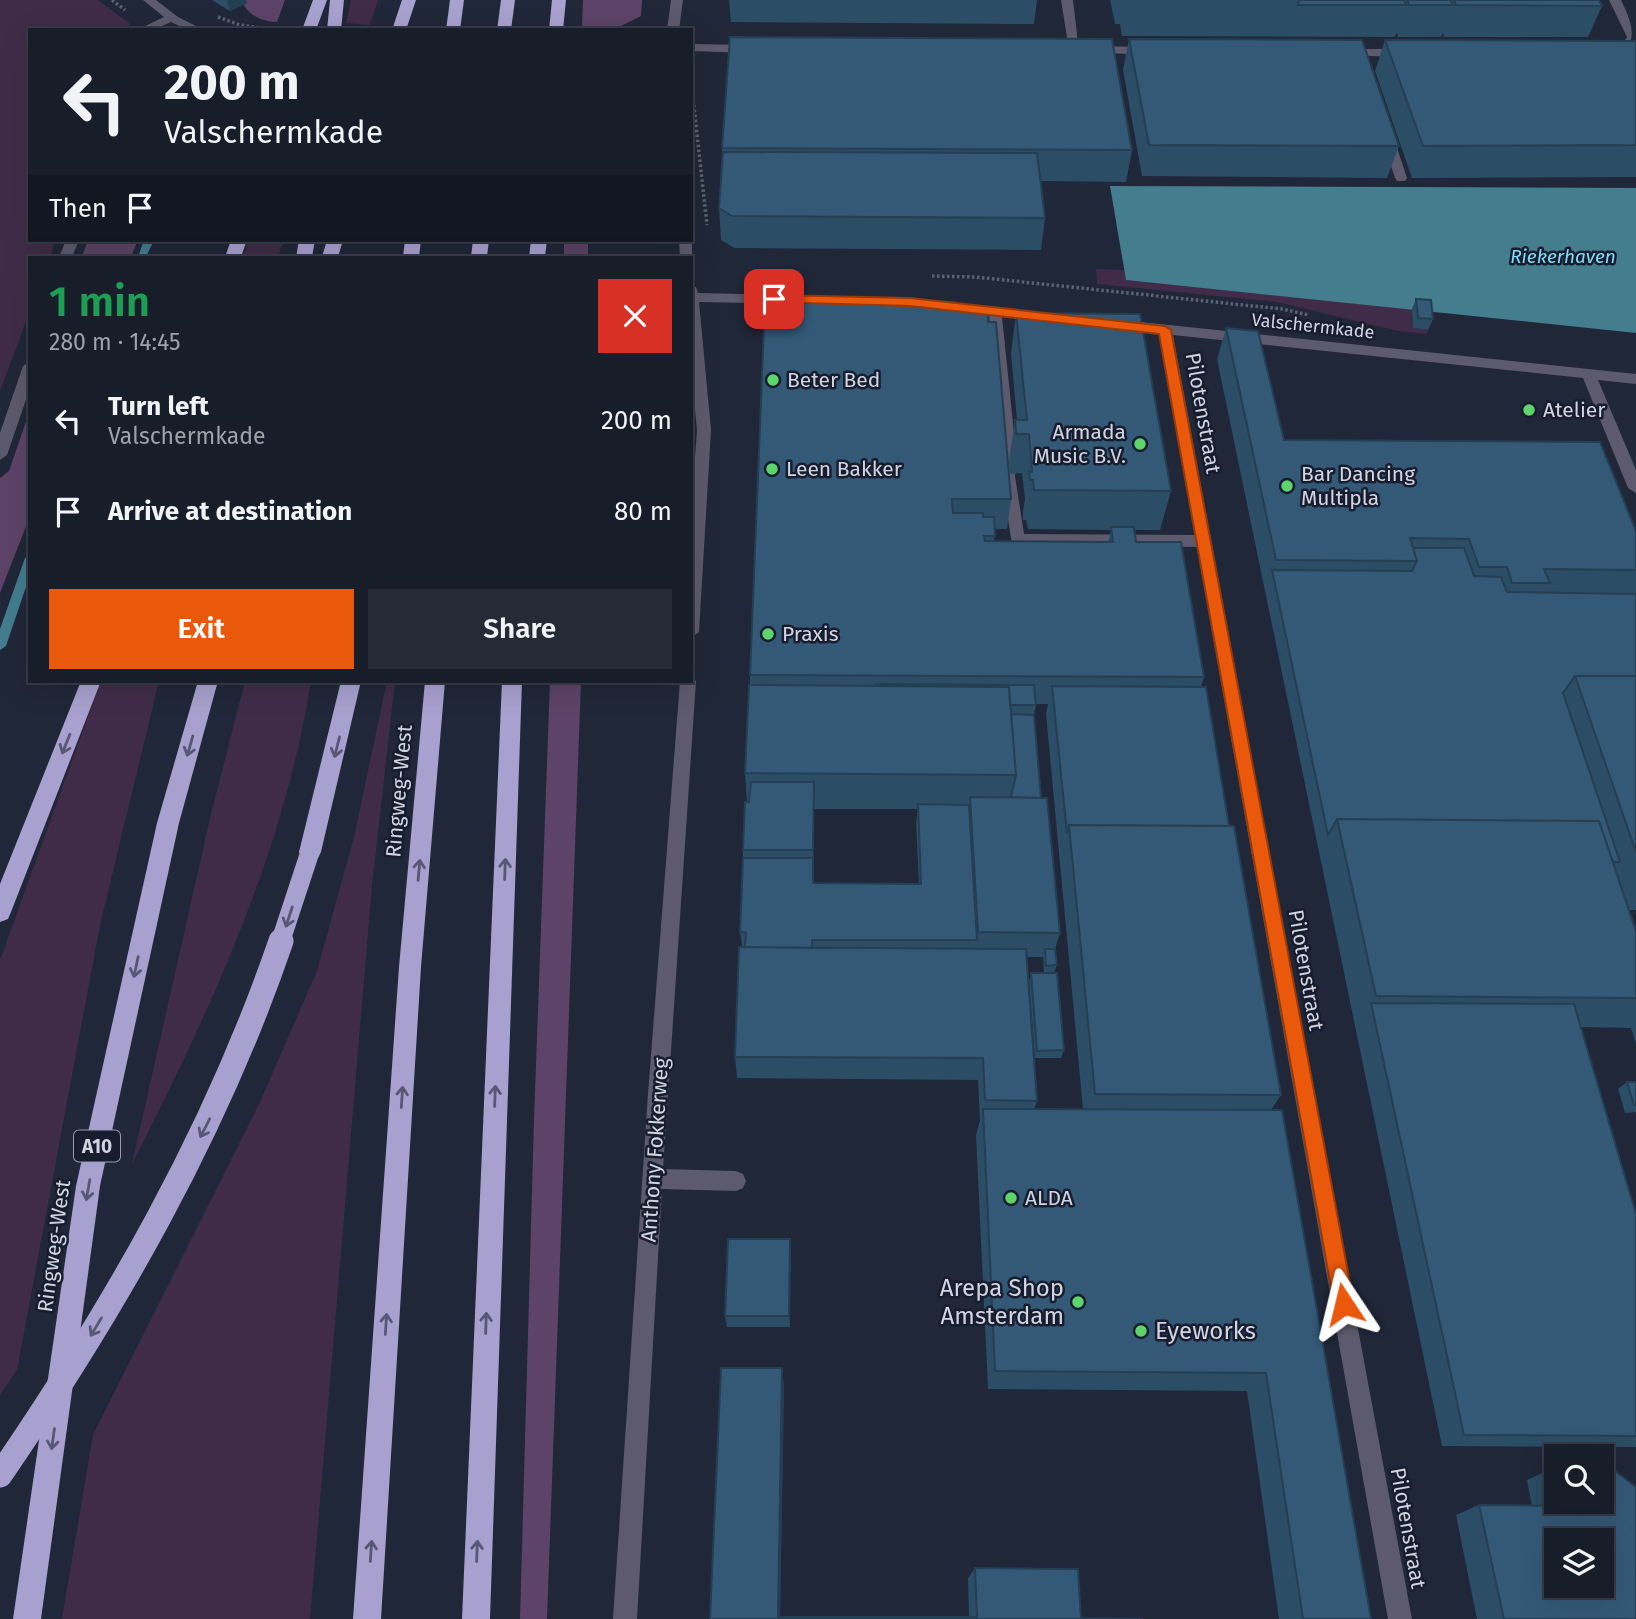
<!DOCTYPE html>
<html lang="en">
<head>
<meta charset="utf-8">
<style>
	body { margin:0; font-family:"Fira Sans",sans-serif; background:#252a36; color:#f1f3f6; height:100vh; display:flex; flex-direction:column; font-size:26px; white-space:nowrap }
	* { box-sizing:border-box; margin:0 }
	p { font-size:23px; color:#9fa2a8 }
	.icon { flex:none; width:38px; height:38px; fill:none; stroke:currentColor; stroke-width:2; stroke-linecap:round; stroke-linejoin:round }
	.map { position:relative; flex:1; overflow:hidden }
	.sheet { position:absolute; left:28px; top:256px; width:665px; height:427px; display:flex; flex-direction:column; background:#181d2a; border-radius:0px; box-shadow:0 7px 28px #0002,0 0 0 2px #363b47 }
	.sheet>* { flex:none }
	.hud { position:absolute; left:28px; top:28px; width:665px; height:214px; border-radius:0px; box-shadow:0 7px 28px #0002,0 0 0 2px #363b47; background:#181d2a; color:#f1f3f6; overflow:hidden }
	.buttons { position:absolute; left:1544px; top:1444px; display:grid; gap:14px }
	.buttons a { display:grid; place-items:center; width:70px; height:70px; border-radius:0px; background:#181d2a; box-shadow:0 7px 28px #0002,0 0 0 2px #363b47; font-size:35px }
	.pin { position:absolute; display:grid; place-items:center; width:60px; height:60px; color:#fff; margin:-30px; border-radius:14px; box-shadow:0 4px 10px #0006 }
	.me { position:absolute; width:77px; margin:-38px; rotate:350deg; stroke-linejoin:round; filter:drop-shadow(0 0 5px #0008) }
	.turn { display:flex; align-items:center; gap:24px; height:147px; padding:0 21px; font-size:32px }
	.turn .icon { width:91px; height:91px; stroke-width:2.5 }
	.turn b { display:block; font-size:49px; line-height:60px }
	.then { display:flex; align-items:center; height:66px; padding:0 21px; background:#0003; gap:14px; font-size:26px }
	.round { display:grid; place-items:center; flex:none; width:74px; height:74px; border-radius:0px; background:#252a36 }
	.summary { display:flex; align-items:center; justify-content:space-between; height:119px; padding:0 21px }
	h1 { font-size:42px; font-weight:600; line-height:52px; color:#1e9e55 }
	.action { display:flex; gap:14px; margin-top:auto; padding:14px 21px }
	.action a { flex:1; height:80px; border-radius:0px; background:#ea580c; color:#fff; font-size:28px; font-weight:600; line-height:80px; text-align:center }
	.action a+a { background:#252a36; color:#f1f3f6 }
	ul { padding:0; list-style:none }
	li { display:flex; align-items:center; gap:21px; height:91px; padding:0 21px }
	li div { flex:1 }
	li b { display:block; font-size:26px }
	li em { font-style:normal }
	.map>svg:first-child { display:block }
	.green { fill:#402c48 }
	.forest { fill:#5d4367 }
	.water { fill:#437d8e }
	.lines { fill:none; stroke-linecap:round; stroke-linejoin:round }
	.stream { fill:#437d8e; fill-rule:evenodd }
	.path { stroke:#5b6271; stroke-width:3.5; stroke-dasharray:2.5 2.5; stroke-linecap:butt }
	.minor { fill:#5d5a6d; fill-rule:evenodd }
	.highway { fill:#a8a0ce; fill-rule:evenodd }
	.highway-bridge-far1 { stroke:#a8a0ce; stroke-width:19 }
	.highway-bridge { stroke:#a8a0ce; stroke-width:25 }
	.wall { fill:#2c4d66; fill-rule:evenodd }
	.shaded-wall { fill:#243e53 }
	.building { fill:#335977; stroke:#243e53; stroke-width:2; fill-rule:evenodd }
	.oneway { stroke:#585876 }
	.route { fill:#ea580c; stroke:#983908; stroke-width:2 }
	.poi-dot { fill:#5dd56c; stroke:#171d2e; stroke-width:2.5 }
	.labels { text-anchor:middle; stroke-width:5; stroke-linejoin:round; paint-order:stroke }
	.far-street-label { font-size:18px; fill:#d0d5e1; stroke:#171d2e }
	.far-water-label { font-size:19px; font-style:italic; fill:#81ddf9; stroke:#171d2e }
	.shield { fill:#171d2e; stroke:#989eab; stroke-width:2 }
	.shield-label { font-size:19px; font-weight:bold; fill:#d0d5e1 }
	.poi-label { font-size:21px; fill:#d0d5e1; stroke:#171d2e; text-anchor:start }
	.street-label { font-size:21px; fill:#d0d5e1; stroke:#171d2e }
	.near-poi-label { font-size:24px; fill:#d0d5e1; stroke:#171d2e; text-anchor:end }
</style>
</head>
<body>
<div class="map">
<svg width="1636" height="1619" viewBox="0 0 1636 1619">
	<rect width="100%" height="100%" fill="#202738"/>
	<path class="green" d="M0 0H98L130 24 125 30H30V240H56L50 257H30V311L0 391Z
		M351 0H378L370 25 346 23Z
		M249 240H283L278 257H243Z
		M1096 269 1124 270 1126 280 1412 309 1413 328 1428 330 1427 334 1398 331 1277 302 1097 284Z
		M101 681H159L100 925 17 1370 0 1395V960Z
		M245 681H311C284 852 210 1011 132 1164L211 814Z
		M387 681H395L372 885 310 1619H62L93 1435 260 1102 317 971 354 837Z"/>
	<path class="forest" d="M246 0H285L277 22C264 22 252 17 244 6Z
		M583 0H642L641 16 621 26 582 27Z
		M88 240H138L131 257H82Z
		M564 240H588V257H564Z
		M30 410V516L0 593V478L9 471Z
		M550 681H581L547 1619H520L534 1119Z"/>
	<path class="water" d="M1110 186 1636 188V333L1126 280Z"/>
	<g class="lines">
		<path class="stream" d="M144 240H154L146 257H138Z
			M30 554V575L6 646 0 650V629L25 558Z"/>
		<path class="path" d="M112 0 125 10
			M218 17 240 25 275 30
			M691 80 707 225
			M932 276 975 277 1282 309 1309 315"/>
		<path class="minor" d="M143 0H156L178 17 204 30H188L171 22 153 30H137L164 17Z
			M671 0H683L679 30H667Z
			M1061 0H1073L1079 52 1069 50Z
			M1609 0H1621C1631 22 1636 31 1627 53L1615 56 1609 52 1619 48 1627 37Z
			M691 44 751 45 757 49 751 53 691 51Z
			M1090 46 1150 47 1156 51 1150 55 1086 52 1084 50Z
			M1342 49H1402L1408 53 1402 57 1338 55V51Z
			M1388 135 1394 139 1407 178 1405 181H1397L1395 178 1382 139Z
			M66 240H79L72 257H59Z
			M679 240H692V260L691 257H680Z
			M691 286 696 287 698 293 910 298 1042 313V319L1037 321 1002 317 1016 452 1015 476 1024 534 1195 535 1159 334 1116 328V322L1121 320 1636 374V384L1598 380 1636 470V493L1628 488 1583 378 1173 335 1412 1619H1388L1197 547 1012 544 1001 476 1002 452 989 315 910 306 699 302 711 430 699 632 691 638V510L697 430 691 369Z
			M30 361V388L7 455 0 460V433L23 366Z
			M691 676 696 681 663 1169 736 1171 743 1174 746 1181 743 1188 736 1191 662 1189 637 1619H613L648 1094 680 681H691Z"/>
		<path class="highway" d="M313 0H327L316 30H302Z
			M330 0H344L341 30H327Z
			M402 0H416L406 30H392Z
			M450 0H464L460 30H446Z
			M501 0H515L511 30H497Z
			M552 0H566L563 30H549Z
			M231 240H247L241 257H225Z
			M299 240H315L312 257H296Z
			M327 240H343L338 257H322Z
			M405 240H421L419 257H403Z
			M473 240H489L487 257H471Z
			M531 240H547L545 257H529Z
			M81 681H101L11 912 8 919 0 922V884Z
			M198 681H218L179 823 100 1186 41 1619H13L76 1186 157 823Z
			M341 681H361L321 852 318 858 310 861 302 858 299 852Z
			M425 681H445L421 967 381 1619H353L399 967Z
			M502 681H522L490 1619H462Z"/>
		<path class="highway-bridge-far1" d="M280 943 310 852"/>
		<path class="highway-bridge" d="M0 1475C115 1307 215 1134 281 941"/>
	</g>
	<path class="wall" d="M212 0H246L247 3 230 11Z
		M729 0H1037L1034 24 731 22Z
		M1110 0H1599L1602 6 1588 37H1444L1443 33 1441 37H1398L1397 32 1395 37 1122 36 1120 24H1115Z
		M1129 39 1399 146 1387 178 1142 176 1123 70Z
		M1385 40 1636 41V177L1412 178 1375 71Z
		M722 148 1132 150 1126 182 1041 181 1045 218 1041 250 734 248 721 240 719 208 722 156Z
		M1416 299 1433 319 1428 330 1413 328 1412 309Z
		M955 309 988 322 1011 499 1007 529H995L994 541 1108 542 1111 530 1028 529 1026 520H1023V511L1025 499 1022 473 1010 474 1009 460 1015 420H1017L1011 354 1016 313 1171 491 1160 530H1134L1136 542 1204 677 1201 687 1229 826 1281 1095 1271 1110 1371 1619H1279L1247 1391 988 1389 976 1135 980 1120 978 1080 737 1078 735 1057 742 947 740 932 743 858V850L747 802 745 773 750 685V675ZM1036 704H1048L1046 714 1083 1109H1034L1037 1101 1027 957H1043L1044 973H1031L1029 981 1035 1058H1061L1064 1050 1054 973 1057 965 1055 949 1060 933 1041 798 1034 715ZM814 809H918L916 822 919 884 813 883Z
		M1226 328 1284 440 1636 531V592L1635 594H1636V910H1629L1636 931V1044L1631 1028 1581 1027 1636 1214V1447L1442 1446 1217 359Z
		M1627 1082H1636V1112L1625 1113 1618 1089Z
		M790 1239V1327H727L725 1316Z
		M784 1386 780 1617H969L968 1578 975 1568 1081 1618 710 1619Z
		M1552 1469 1556 1470V1502H1601L1636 1619H1477L1456 1515 1479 1505 1532 1506 1527 1480Z"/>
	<path class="shaded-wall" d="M228 0H246L247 3 230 11 227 1Z
		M790 1239 791 1251 790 1327 789 1316Z
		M782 1368 784 1386 780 1619 778 1617Z"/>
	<path class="building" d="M1299 0H1404L1406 5H1298Z
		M1407 0H1450L1453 5H1409Z
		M1454 0H1599L1602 6 1456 5Z
		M730 37 1112 39 1132 150 722 148Z
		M1129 39 1362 40 1399 146 1149 145Z
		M1385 40 1636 41V145L1423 146Z
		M723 152 1037 153 1045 218 732 216 719 208Z
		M1416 299 1431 300 1433 319 1418 318Z
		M765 301 955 302V309L988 312V322H996L1011 499H952L953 513H983V517H994L995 536H984L985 541 1113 542 1111 527H1134L1136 542H1181L1204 677 750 675Z
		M1016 313 1140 314 1171 491 1034 490 1033 480H1030L1029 472H1032L1029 434H1016L1015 420H1027Z
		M1226 328 1258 331 1284 440 1600 442 1636 531V570L1544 569 1550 583H1512L1507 567H1479L1469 539 1410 538 1417 561 1276 560Z
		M1413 548H1464L1474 576 1501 577 1507 592 1636 594V676H1575L1563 693 1620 862H1613L1599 821 1337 819 1328 835 1272 570 1412 571 1417 561Z
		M1575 676H1636V852Z
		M876 684 1034 685 1036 705H1010L1009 687 876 686Z
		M749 685 1009 687 1016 775 745 773Z
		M1052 686 1206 687 1229 826 1069 825 1067 833Z
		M1011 714 1034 715 1041 798 1011 797 1016 775Z
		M751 782H814L813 850H743L745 802H749Z
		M970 797 1047 798 1060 933 978 932Z
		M918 804 969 805 977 940H812V948L745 947 746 932H740L743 858H813V883L921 884Z
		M1337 819 1599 821 1636 931V998L1376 996Z
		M1069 825 1234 826 1281 1095 1095 1094Z
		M739 947 1026 949 1037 1101 985 1100 983 1058 735 1057Z
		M1045 949H1055L1057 965 1046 966Z
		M1031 973H1057L1064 1050 1037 1051Z
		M1371 1003 1574 1004 1636 1214V1436L1464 1435Z
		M1627 1082H1636V1105H1634Z
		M983 1109 1282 1110 1371 1619H1303L1266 1373 995 1371Z
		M728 1239H790L789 1316H725Z
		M721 1368H782L778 1617H977L975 1568 1078 1569 1081 1618 1143 1619H710Z
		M1552 1469 1556 1470V1484Z
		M1601 1470 1615 1471 1636 1487V1619H1504L1479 1505 1561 1506 1560 1502H1601ZM1556 1540H1601V1586H1556Z"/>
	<defs><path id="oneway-shaft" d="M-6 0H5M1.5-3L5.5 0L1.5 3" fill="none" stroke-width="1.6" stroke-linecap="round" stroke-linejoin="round" transform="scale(1.75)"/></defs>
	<g class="oneway">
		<use href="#oneway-shaft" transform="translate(66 744) rotate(112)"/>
		<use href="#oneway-shaft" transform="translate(190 746) rotate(106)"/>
		<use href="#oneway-shaft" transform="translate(337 747) rotate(104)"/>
		<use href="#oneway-shaft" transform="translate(505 869) rotate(-88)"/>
		<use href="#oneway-shaft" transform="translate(419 870) rotate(-85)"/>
		<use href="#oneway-shaft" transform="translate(289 917) rotate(108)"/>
		<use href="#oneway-shaft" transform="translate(136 967) rotate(102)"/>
		<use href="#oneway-shaft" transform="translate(495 1096) rotate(-88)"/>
		<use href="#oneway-shaft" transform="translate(402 1097) rotate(-86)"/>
		<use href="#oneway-shaft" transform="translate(205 1128) rotate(117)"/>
		<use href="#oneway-shaft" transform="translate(88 1190) rotate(100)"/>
		<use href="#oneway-shaft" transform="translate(486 1323) rotate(-88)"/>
		<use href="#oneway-shaft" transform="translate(386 1324) rotate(-86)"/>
		<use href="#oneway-shaft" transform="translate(96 1327) rotate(121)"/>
		<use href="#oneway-shaft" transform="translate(53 1439) rotate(98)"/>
		<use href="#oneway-shaft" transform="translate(371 1551) rotate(-86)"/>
		<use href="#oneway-shaft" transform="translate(477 1551) rotate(-88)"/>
	</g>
	<path class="route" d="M774 295 910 298 1165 326 1171 330 1354 1304 1351 1311 1344 1314 1337 1311 1334 1304 1159 334 910 306 769 302V296Z"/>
	<g class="poi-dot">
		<circle cx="773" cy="380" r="7"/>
		<circle cx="1529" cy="410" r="7"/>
		<circle cx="1140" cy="444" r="7"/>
		<circle cx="772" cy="469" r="7"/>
		<circle cx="1287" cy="486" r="7"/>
		<circle cx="768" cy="634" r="7"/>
		<circle cx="1011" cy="1198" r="7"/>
		<circle cx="1078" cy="1302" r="7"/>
		<circle cx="1141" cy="1331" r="7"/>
	</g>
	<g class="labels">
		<g class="far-street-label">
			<text transform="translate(1313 326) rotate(6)" y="6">Valschermkade</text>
		</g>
		<g class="far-water-label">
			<text x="1563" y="263">Riekerhaven</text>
		</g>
		<rect class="shield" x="74" y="1130.5" width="46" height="31" rx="5"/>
		<g class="shield-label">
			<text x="97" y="1153">A10</text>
		</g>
		<g class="poi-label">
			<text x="787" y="387">Beter Bed</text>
			<text x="1543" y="417">Atelier</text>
			<text x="1126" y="439" text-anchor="end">Armada<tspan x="1126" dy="24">Music B.V.</tspan></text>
			<text x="786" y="476">Leen Bakker</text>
			<text x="1301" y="481">Bar Dancing<tspan x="1301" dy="24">Multipla</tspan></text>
			<text x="782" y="641">Praxis</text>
			<text x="1025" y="1205">ALDA</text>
		</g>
		<g class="street-label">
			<text transform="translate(1203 413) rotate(80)" y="7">Pilotenstraat</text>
			<text transform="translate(399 791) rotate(-85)" y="7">Ringweg-West</text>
			<text transform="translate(1306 970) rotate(80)" y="7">Pilotenstraat</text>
			<text transform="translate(655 1150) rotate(-86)" y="7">Anthony Fokkerweg</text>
			<text transform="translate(54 1246) rotate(-82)" y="7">Ringweg-West</text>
			<text transform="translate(1408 1528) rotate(80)" y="7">Pilotenstraat</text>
		</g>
		<g class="near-poi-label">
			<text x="1064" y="1296">Arepa Shop<tspan x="1064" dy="28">Amsterdam</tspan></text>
			<text x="1155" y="1339" text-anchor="start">Eyeworks</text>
		</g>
	</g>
</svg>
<div class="buttons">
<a><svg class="icon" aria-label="search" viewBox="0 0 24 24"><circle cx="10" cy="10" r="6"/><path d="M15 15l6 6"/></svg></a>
<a><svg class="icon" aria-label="layers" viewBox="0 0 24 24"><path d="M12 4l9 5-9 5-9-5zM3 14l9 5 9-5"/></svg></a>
</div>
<div class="pin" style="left:774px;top:299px;background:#d93025"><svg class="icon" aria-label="arrive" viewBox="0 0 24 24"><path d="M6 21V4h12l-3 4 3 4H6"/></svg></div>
<svg class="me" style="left:1344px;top:1304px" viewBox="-20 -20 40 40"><path d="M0-17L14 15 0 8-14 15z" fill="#ea580c" stroke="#fff" stroke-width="4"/></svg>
<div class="hud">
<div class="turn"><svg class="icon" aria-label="left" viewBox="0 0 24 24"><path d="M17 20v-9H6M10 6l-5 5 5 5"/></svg><div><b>200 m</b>Valschermkade</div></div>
<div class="then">Then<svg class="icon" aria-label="arrive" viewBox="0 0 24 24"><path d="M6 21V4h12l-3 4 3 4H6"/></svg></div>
</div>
<section class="sheet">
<div class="summary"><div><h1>1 min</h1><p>280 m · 14:45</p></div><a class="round" style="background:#d93025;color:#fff"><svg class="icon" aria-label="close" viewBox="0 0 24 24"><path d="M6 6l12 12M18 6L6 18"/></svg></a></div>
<ul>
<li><svg class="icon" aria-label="left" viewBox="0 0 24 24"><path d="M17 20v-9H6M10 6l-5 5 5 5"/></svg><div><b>Turn left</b><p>Valschermkade</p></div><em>200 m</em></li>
<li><svg class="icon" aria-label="arrive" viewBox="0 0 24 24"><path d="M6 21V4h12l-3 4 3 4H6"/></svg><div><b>Arrive at destination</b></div><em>80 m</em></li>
</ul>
<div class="action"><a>Exit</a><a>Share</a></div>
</section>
</div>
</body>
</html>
